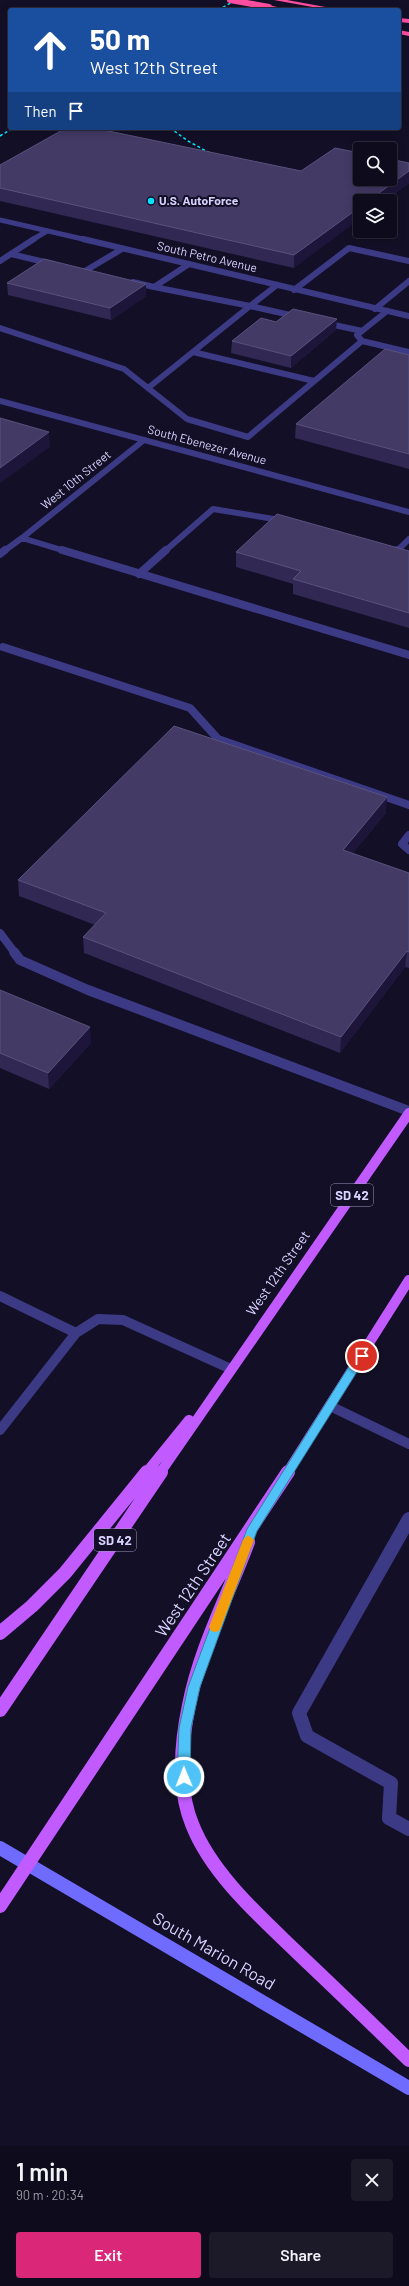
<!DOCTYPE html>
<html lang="en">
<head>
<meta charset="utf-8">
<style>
	body { margin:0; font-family:Barlow,sans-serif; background:#1c1929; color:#f1f3f6; height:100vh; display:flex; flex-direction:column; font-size:15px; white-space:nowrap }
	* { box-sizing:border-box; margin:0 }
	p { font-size:13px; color:#9b9ba3 }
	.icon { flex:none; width:22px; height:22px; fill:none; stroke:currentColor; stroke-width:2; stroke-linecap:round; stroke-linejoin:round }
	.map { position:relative; height:2146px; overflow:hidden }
	.details { display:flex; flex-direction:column; background:#0e0b1c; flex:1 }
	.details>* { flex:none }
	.hud { position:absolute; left:8px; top:8px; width:393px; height:122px; border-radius:4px; box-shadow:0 2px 10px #0003,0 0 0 1px #2e2b3b; background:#1a4fa0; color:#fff; overflow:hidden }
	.controls { position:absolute; left:353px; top:142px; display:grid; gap:8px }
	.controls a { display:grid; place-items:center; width:44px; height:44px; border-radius:4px; background:#0e0b1c; box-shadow:0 2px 10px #0003,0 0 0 1px #2e2b3b; font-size:20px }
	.pin { position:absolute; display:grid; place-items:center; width:34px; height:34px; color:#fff; margin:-17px; border:2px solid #fff; border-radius:50%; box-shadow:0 1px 4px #0007 }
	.me { position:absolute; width:44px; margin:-22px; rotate:359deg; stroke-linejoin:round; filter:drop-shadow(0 0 3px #0008) }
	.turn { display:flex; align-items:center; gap:14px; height:84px; padding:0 16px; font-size:18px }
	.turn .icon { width:52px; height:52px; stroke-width:2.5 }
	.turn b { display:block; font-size:28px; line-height:34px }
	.then { display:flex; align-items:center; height:38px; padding:0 16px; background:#0003; gap:8px; font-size:15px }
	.round { display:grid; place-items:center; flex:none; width:42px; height:42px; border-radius:4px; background:#1c1929 }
	.overview { display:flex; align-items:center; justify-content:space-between; height:68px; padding:0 16px }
	h1 { font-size:24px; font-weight:600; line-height:30px }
	.button { display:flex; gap:8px; margin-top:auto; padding:8px 16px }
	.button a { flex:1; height:46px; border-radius:4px; background:#db2777; color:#fff; font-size:16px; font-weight:600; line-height:46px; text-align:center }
	.button a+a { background:#1c1929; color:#f1f3f6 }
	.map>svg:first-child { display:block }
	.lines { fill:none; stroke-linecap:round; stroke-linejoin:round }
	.service-far4 { stroke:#3d3a85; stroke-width:5 }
	.service-far3 { stroke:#3d3a85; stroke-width:6 }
	.service-far2 { stroke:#3d3a85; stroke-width:8 }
	.service-far1 { stroke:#3d3a85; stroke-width:10 }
	.service { stroke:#3d3a85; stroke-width:14 }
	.minor-far1 { stroke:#3d3a85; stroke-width:5 }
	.minor { stroke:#3d3a85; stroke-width:6 }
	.tertiary { stroke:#3d3a85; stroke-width:6 }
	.secondary { stroke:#6f6bff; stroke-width:14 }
	.primary-far1 { stroke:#c25bff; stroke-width:10 }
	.primary { stroke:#c25bff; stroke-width:14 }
	.motorway { fill:#ff4fa3; fill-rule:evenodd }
	.rail { stroke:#00e5ff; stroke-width:1.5; stroke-dasharray:3 2.5; stroke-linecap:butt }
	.motorway-bridge { stroke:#ff4fa3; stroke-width:6 }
	.wall { fill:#312854 }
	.shaded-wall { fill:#1d163a }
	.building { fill:#433a66; stroke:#5a527e }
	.route { fill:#4fc3f7; stroke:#337fa1 }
	.slow { fill:#f59e0b }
	.poi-dot { fill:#00e5ff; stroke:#130f26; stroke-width:1.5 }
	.labels { text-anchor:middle; stroke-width:4; stroke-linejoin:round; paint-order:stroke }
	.far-poi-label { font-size:12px; font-weight:bold; fill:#d9d4ff; stroke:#130f26; text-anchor:start }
	.far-street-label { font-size:12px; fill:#d9d4ff; stroke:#130f26 }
	.shield { fill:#130f26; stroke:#9e99be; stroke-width:1 }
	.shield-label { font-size:13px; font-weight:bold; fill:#d9d4ff }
	.street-label { font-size:14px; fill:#d9d4ff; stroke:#130f26 }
	.near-street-label { font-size:17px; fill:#d9d4ff; stroke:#130f26 }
</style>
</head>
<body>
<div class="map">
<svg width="409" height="2146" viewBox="0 0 409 2146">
	<rect width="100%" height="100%" fill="#130f26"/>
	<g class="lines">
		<path class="service-far4" d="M32 240 47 231"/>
		<path class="service-far3" d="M11 254 53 264
			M0 261 34 239
			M189 264 154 287 250 306
			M85 271 122 249
			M133 282 154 287
			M277 285 250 306 299 317
			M294 290 349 248 409 261
			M375 309 409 281
			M387 311 357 335 362 341 409 352
			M325 323 362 331
			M0 328 124 369 187 419 248 437 362 341
			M193 352 314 381
			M148 388 250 306
			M4 551 22 538 65 551
			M165 551 213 509 286 521
			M397 551 409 539"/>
		<path class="service-far2" d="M62 550 409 655
			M396 552 398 550
			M0 554 5 550
			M139 574 166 550
			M3 647 190 708 218 739 409 805
			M409 835 402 844 409 850
			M0 933 15 953"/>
		<path class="service-far1" d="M14 952 20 960 88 990 409 1111
			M0 1296 76 1333
			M330 1406 409 1444
			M0 1430 76 1333 98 1319 123 1320 231 1369"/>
		<path class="service" d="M409 1519 299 1713 307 1736 391 1783 389 1818 409 1829"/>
		<path class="minor-far1" d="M0 220 87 240"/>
		<path class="minor" d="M83 239 409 316
			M22 538 144 440"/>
		<path class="tertiary" d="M0 401 409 512"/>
		<path class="secondary" d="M0 1848 409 2088"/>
		<path class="primary-far1" d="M146 1473 189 1420
			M160 1473 409 1113
			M287 1473 409 1280"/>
		<path class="primary" d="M248 1542C228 1596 200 1648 189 1705 181 1743 177 1787 192 1824 212 1876 265 1921 304 1959 339 1992 374 2026 409 2060
			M0 1633 32 1606 65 1573 147 1472
			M0 1710 161 1472
			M0 1906 288 1472"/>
		<path class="motorway" d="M274 0H287L342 10H329Z
			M269 5 285 9 286 10 267 8Z
			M399 18 409 19V23L399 22Z
			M399 30 409 32V36L399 34Z"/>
		<path class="rail" d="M218 10 236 0
			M170 128 188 141 217 157
			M0 136 13 128"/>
		<path class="motorway-bridge" d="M230 0 269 7"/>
	</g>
	<path class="wall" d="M0 165 301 171 409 183 385 201H360L294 268 0 201Z
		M7 283 146 296 111 320 8 295Z
		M276 322 336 330 291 368 231 353 232 341Z
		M409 355V469L295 438 296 424Z
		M409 551V628L293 594V584L236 567V552Z
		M386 813 352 854 409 873V968L405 967 340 1053 84 953 83 937 95 925 19 896 18 880Z
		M0 990 91 1043 49 1089 0 1068Z"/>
	<path class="shaded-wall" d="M409 171V183L385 201H368Z
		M360 207V219L294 268V255Z
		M146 284V296L111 320 110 308Z
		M337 319 336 330 291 368V356Z
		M49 432 50 447 0 483V468Z
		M387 797 386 813 342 866 343 850Z
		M407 951 405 967 340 1053 341 1037Z
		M90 1027 91 1043 49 1089 48 1073Z"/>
	<path class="building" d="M66 128H94L301 171 335 148 360 153V179H390V159L409 163V171L368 201H360V207L294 255 0 188V165Z
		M44 259 146 284 110 308 7 283Z
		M293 309 337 319 291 356 232 341 261 318 276 322Z
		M385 349 409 355V454L296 424Z
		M0 418 49 432 0 468Z
		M277 514 409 551V613L293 579 301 571 236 552Z
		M174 726 387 797 343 850 409 873V952L407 951 341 1037 83 937 106 913 18 880Z
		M0 990 90 1027 48 1073 0 1053Z"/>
	<path class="route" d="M362 1351 367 1356 365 1359 257 1531 200 1687 191 1728 190 1777 188 1782 184 1783 179 1782 177 1777 179 1728 188 1687 247 1529 358 1352Z"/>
	<path class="slow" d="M248 1535 254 1540 221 1627 219 1631 215 1632 211 1631 209 1627 243 1540Z"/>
	<circle class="poi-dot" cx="151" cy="201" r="4"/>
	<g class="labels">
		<g class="far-poi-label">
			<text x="159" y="205">U.S. AutoForce</text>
		</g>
		<g class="far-street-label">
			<text transform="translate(207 257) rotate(13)" y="4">South Petro Avenue</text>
			<text transform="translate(207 445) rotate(15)" y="4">South Ebenezer Avenue</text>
			<text transform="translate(76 480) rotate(-39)" y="4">West 10th Street</text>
		</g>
		<g class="shield">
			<rect x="331" y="1184" width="42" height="22" rx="3"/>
			<rect x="94" y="1529" width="42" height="22" rx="3"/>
		</g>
		<g class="shield-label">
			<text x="352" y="1200">SD 42</text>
			<text x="115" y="1545">SD 42</text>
		</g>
		<g class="street-label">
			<text transform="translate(278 1273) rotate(-55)" y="5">West 12th Street</text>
		</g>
		<g class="near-street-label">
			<text transform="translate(193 1585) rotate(-56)" y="6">West 12th Street</text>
			<text transform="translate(214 1951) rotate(30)" y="6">South Marion Road</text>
		</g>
	</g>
</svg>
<div class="controls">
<a><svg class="icon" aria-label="search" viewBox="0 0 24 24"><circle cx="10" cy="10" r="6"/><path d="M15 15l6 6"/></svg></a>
<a><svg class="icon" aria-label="layers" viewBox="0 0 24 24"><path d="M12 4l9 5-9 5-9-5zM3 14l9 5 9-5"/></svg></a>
</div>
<div class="pin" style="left:362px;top:1356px;background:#d93025"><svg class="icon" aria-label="arrive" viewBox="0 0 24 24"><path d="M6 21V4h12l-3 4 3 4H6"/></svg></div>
<svg class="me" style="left:184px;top:1777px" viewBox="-20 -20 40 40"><circle r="17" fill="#4fc3f7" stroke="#fff" stroke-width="3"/><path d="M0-11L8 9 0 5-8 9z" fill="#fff"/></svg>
<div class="hud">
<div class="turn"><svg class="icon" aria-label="ahead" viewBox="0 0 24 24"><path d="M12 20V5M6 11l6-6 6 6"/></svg><div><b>50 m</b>West 12th Street</div></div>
<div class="then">Then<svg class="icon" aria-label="arrive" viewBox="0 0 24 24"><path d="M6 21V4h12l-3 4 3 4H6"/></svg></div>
</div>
</div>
<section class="details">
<div class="overview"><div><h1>1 min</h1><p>90 m · 20:34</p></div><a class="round"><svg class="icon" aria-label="close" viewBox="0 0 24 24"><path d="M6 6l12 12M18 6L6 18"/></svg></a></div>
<div class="button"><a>Exit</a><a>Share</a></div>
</section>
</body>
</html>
